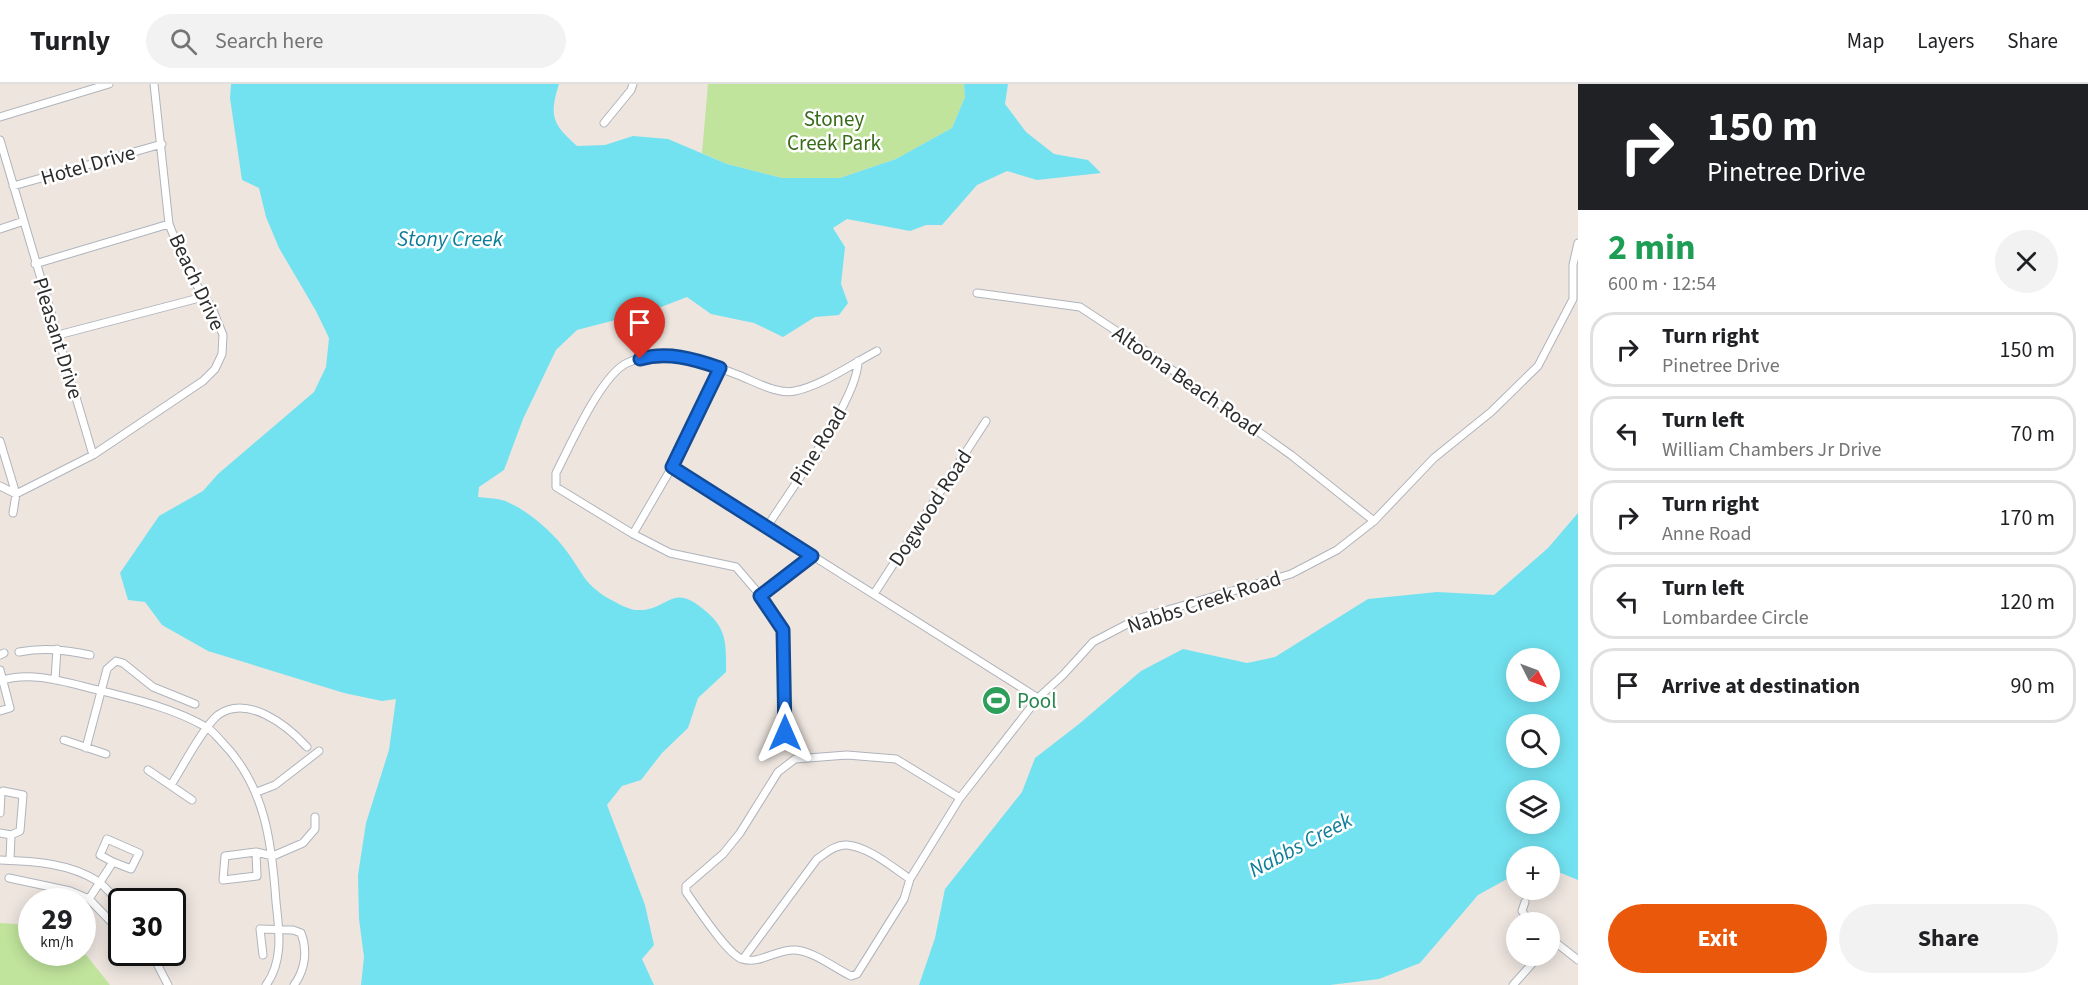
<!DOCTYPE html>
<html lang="en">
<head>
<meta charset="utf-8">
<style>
	body { margin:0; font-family:"Source Sans 3",sans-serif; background:#f2f2f2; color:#202124; height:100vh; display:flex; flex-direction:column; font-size:22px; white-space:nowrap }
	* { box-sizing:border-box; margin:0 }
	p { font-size:20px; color:#757577 }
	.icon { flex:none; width:33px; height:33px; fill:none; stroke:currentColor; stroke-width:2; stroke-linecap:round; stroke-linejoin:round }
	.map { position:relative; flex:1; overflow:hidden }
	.drawer { display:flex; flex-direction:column; background:#fff; width:510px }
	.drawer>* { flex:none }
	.banner { background:#202124; color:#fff; overflow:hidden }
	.needle { width:39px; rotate:132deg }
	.controls { position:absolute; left:1506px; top:564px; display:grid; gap:12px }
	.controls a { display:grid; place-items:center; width:54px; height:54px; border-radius:50%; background:#fff; box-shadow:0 3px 15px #0003; font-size:30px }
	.speed { position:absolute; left:18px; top:804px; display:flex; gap:12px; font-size:30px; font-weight:700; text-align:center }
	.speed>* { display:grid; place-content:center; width:78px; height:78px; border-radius:50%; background:#fff; box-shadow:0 3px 15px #0003; line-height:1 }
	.speed small { font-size:15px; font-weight:400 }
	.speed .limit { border:3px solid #111; border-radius:9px; background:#fff; color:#111 }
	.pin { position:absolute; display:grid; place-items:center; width:51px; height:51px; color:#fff; margin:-62px -26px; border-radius:50% 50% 50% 0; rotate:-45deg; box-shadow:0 0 6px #0007 }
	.pin .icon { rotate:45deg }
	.me { position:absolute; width:66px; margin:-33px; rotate:0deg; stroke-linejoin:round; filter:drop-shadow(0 0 4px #0008) }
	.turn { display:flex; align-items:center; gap:21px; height:126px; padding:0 30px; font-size:27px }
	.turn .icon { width:78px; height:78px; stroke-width:2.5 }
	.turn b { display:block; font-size:42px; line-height:51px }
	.round { display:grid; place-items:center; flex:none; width:63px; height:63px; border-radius:32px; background:#f2f2f2 }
	.head { display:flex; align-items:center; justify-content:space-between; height:102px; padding:0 30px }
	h1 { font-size:36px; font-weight:700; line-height:45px; color:#1e9e55 }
	.action { display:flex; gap:12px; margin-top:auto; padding:12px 30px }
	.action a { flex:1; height:69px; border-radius:36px; background:#ea580c; color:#fff; font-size:24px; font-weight:700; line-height:69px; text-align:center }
	.action a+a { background:#f2f2f2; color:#202124 }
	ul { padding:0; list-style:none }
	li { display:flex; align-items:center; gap:18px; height:75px; margin:0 12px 9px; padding:0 18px; border:3px solid #e0e0e0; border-radius:24px }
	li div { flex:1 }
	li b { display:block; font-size:22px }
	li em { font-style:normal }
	header { display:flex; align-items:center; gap:36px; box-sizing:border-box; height:84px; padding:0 30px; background:#fff; border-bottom:2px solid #e0e0e0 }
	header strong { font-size:28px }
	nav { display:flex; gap:33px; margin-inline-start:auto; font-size:21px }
	.search { width:420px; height:54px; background:#f2f2f2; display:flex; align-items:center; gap:15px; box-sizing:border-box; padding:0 21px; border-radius:33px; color:#757577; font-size:22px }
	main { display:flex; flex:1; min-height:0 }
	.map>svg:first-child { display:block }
	.green { fill:#c0e49c }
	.water { fill:#72e2f0; fill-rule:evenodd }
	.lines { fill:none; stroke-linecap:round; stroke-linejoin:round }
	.minor-casing { stroke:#afb4bc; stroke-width:9 }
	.minor { stroke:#fff; stroke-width:7 }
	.route-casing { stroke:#114b97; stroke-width:15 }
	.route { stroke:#1a73e8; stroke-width:10 }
	.labels { text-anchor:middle; stroke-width:5; stroke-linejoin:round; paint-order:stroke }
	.park-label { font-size:21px; fill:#386b1a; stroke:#fff }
	.street-label { font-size:21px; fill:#2c2c2c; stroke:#fff }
	.leisure-label { font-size:21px; fill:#27864d; stroke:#fff; text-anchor:start }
	.water-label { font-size:22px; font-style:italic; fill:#0d7e99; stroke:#fff }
</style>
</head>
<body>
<header>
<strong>Turnly</strong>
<div class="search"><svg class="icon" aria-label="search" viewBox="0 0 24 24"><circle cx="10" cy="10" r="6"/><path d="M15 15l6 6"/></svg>Search here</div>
<nav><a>Map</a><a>Layers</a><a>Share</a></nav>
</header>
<main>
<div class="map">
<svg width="1578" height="901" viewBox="0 0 1578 901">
	<rect width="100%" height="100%" fill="#eee5df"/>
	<path class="green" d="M708 0H964L965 13 952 44 896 75 840 94H782L727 80 702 69Z
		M0 839 31 841 32 868 83 867 110 901H0Z"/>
	<path class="water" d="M231 0H559C549 32 552 40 577 62L605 61 633 52 668 55 727 80 782 94H840L896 75 952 44 965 13 964 0H1008L1005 20 1026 48 1054 70 1088 76 1101 89 1037 96 1007 87 977 101 942 141H926L910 147 847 135 833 144 845 163 841 200 848 219 839 231 815 233 783 253 754 239 711 230 687 213 661 223 644 224 627 233 577 246 556 266 523 335 504 386 479 403 478 413C486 414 497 414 505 417 528 426 554 449 568 469 582 488 584 499 606 513 613 517 627 525 635 526 671 528 670 494 709 530 728 547 726 565 726 588L698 614 688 644 662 669 641 696 622 702 607 721 645 821 654 861 642 875 654 901H361L364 873 359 835 358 791 366 739 389 666 396 615 382 617 344 609 208 567 162 541 145 518 128 516 120 489 159 432 203 407 218 390 314 308 326 283 329 254 316 227 279 164 266 133 259 104 242 96 230 14Z
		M1578 429V796L1561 789 1550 790V772H1516V790L1478 811 1420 879 1379 895 1330 901H919L935 854 945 805 1022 708 1035 674 1079 640 1141 587 1183 565 1247 579 1275 573 1368 515 1437 508 1494 511 1548 464ZM1550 574V608H1516V574ZM1550 640V674H1516V640ZM1550 706V740H1516V706Z"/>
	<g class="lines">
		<defs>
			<path id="minor" d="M0 33 109 0
				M604 39 631 6 633 0
				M0 56 93 371
				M13 102 162 60
				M0 145 24 137
				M35 180 169 140
				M977 209 1080 223 1133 258 1291 371 1374 437
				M58 251 203 213
				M0 357 16 410 13 429
				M672 383 1038 614
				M0 402 16 410 93 371 203 297 215 285 222 270 223 251 212 224 188 188 169 140 154 0
				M767 443C789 408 859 313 858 277
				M633 450 672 383 720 284
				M874 510 986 337
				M760 511 812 472
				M19 568C44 563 65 566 90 571
				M0 571 4 569
				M0 586 10 624 0 627
				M55 596 57 565
				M0 597C31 586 68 599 98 606 134 615 173 624 206 643 212 646 217 653 222 658 265 702 272 759 276 818 279 845 284 877 266 901
				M785 649 783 546 760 511 736 483 670 469 633 450 556 403V389C570 362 601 291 627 279 662 262 705 278 738 291 754 297 777 311 795 307 823 301 852 280 877 267
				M64 656 106 670
				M86 664 107 585 116 577 123 579 153 603 195 620
				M148 686 192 716
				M171 701C182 684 203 643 218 631 247 610 287 641 307 663
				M257 708 275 701 319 667
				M960 714 896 675 847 671 795 675 778 688 740 749 723 770 686 802V808C697 823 727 870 742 875 760 881 778 864 796 866 815 868 834 884 851 892L857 890 904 815 910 795 960 714 1038 614 1063 591 1093 558 1137 535 1291 490 1337 466 1374 437 1434 374 1491 328 1538 282 1573 215V181L1578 159
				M0 729 1 709 3 707 23 711 20 747 11 751 0 749
				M256 768 257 792 223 796 225 772 256 768 273 772 303 759 315 745V733
				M0 776C33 777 70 779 99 798 107 804 114 814 122 821
				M10 776 11 751
				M9 794 70 807 89 815 113 778 100 771 107 755 139 769 131 785 113 778
				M89 815 120 847
				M1525 818 1522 827 1530 838
				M1550 854 1578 876
				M130 868 133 876
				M151 868 168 901
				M263 871 260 845 293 846 301 849C308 867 305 886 294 901
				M743 875 817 775C826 769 836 760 847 761 869 763 892 783 910 795
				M1513 901 1538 873"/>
		</defs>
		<use href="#minor" class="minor-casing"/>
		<use href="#minor" class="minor"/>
	</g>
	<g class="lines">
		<defs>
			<path id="route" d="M640 275C667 267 694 275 720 284L672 383 812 472 760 512 783 546 785 649"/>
		</defs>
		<use href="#route" class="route-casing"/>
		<use href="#route" class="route"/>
	</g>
	<defs>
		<symbol id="stadium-disc" viewBox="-11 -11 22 22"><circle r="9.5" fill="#2e9e5b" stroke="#fff"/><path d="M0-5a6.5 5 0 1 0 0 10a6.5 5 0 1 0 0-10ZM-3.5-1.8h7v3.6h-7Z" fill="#fff"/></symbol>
	</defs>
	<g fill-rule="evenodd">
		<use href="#stadium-disc" x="980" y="600" width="33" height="33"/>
	</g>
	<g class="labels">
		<g class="park-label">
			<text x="834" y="42">Stoney<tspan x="834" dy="24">Creek Park</tspan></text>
		</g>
		<g class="street-label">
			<text transform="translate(88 81) rotate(-16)" y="7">Hotel Drive</text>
			<text transform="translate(197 198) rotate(65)" y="7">Beach Drive</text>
			<text transform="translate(58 254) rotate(73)" y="7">Pleasant Drive</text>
			<text transform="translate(1187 297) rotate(35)" y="7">Altoona Beach Road</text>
			<text transform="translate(818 362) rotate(-58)" y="7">Pine Road</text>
			<text transform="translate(930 424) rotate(-57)" y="7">Dogwood Road</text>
			<text transform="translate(1204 518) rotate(-18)" y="7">Nabbs Creek Road</text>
		</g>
		<g class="leisure-label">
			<text x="1017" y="624">Pool</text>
		</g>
		<g class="water-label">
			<text x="450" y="162">Stony Creek</text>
			<text transform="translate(1300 760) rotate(-28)" y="8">Nabbs Creek</text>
		</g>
	</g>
</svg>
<div class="controls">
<a><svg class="needle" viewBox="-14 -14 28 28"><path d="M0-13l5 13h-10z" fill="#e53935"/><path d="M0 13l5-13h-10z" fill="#757577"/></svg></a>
<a><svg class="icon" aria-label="search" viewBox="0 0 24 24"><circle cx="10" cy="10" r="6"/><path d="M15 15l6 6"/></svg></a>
<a><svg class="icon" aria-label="layers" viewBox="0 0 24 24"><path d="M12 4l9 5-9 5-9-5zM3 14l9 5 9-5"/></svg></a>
<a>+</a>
<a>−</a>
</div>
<div class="speed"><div>29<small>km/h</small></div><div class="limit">30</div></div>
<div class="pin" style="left:640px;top:275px;background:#d93025"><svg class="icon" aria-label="arrive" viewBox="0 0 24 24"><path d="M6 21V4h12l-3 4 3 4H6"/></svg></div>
<svg class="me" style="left:785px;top:649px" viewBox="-20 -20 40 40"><path d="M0-17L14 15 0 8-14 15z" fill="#1a73e8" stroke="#fff" stroke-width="4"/></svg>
</div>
<section class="drawer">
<div class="banner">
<div class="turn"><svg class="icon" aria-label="right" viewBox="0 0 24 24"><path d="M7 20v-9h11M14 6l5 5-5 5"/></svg><div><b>150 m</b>Pinetree Drive</div></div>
</div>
<div class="head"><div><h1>2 min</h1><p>600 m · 12:54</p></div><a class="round"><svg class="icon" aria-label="close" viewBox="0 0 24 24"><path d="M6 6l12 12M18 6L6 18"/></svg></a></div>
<ul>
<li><svg class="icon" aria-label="right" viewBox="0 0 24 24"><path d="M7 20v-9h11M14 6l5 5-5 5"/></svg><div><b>Turn right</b><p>Pinetree Drive</p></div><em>150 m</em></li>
<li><svg class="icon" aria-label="left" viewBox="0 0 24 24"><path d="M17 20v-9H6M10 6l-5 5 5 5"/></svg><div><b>Turn left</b><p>William Chambers Jr Drive</p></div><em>70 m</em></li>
<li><svg class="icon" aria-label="right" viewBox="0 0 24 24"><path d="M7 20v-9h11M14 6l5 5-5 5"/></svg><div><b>Turn right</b><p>Anne Road</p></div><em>170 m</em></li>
<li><svg class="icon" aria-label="left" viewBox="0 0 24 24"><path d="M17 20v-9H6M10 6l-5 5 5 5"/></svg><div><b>Turn left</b><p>Lombardee Circle</p></div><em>120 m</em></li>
<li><svg class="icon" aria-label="arrive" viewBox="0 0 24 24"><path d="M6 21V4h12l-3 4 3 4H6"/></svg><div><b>Arrive at destination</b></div><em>90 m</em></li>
</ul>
<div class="action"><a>Exit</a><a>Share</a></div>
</section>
</main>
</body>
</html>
